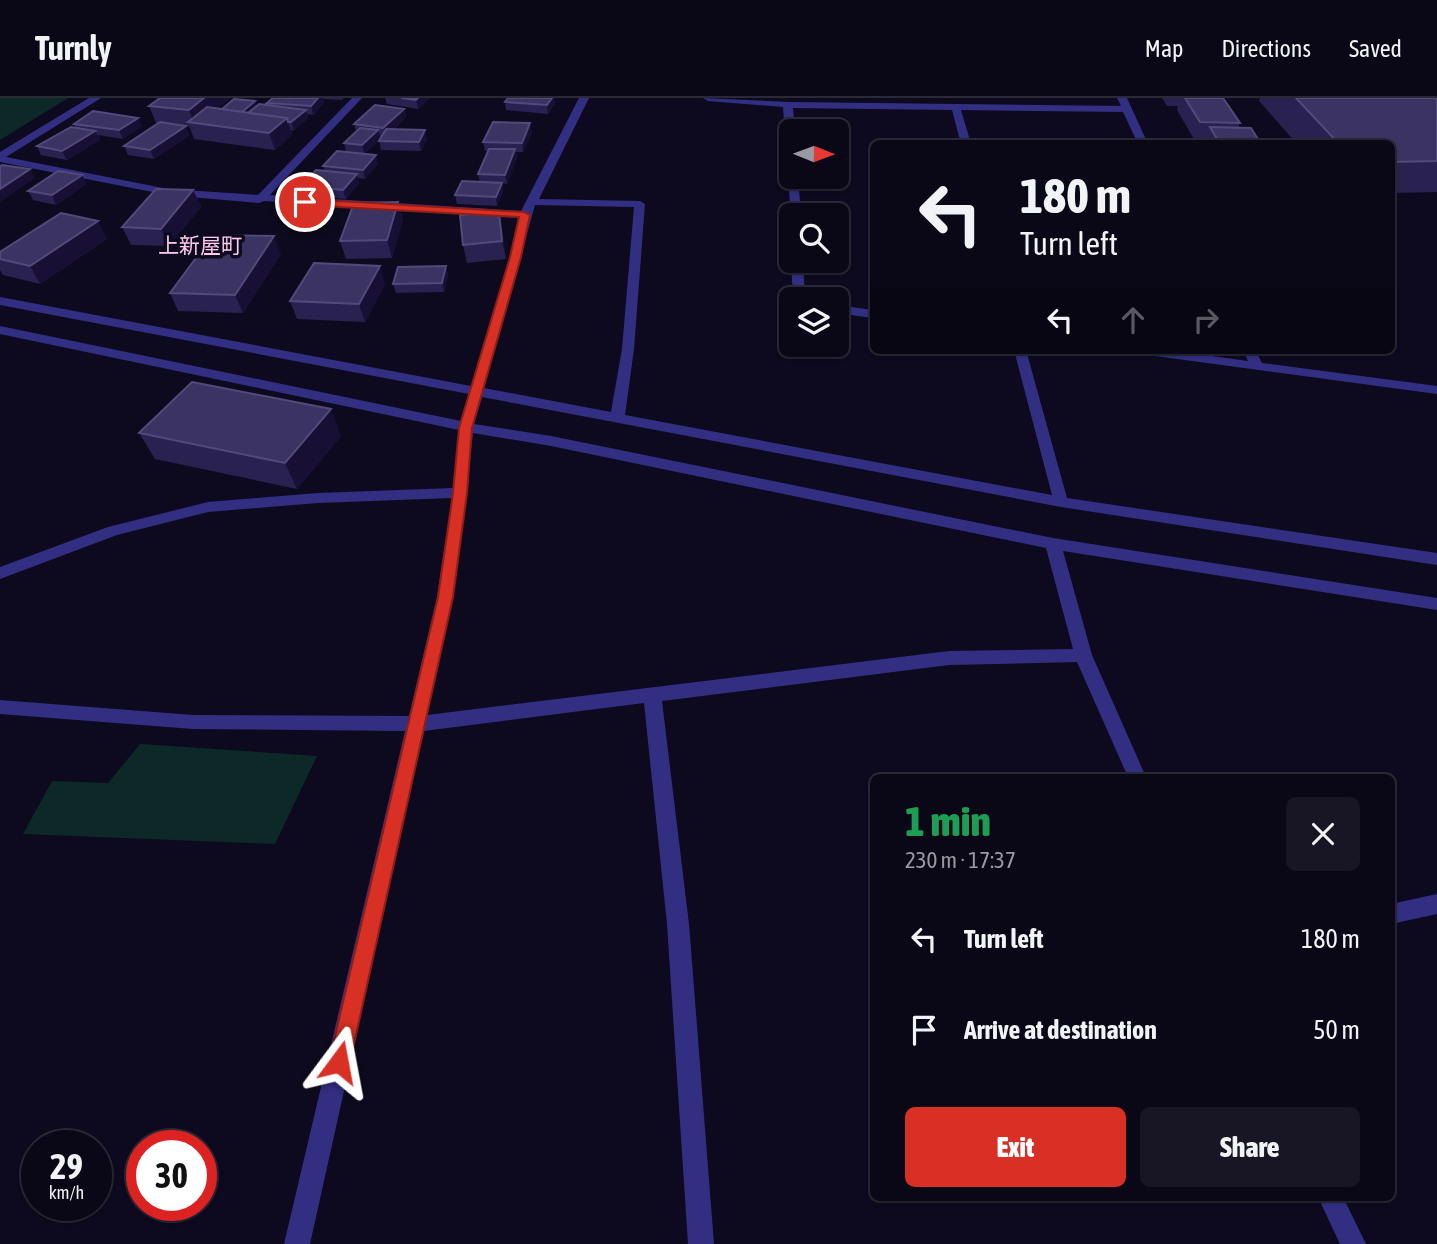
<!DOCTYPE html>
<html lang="en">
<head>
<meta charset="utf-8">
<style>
	body { margin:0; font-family:"Asap Condensed","Noto Sans JP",sans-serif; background:#181624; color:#f1f3f6; height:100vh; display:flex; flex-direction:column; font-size:26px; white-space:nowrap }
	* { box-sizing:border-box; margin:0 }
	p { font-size:23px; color:#999aa1 }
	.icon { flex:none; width:38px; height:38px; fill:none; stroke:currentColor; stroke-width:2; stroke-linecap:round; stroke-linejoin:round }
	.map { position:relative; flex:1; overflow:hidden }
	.details { position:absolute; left:870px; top:676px; width:525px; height:427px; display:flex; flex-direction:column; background:#0a0817; border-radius:10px; box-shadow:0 2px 5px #0004,0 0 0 2px #2a2936 }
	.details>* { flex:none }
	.banner { position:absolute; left:870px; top:42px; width:525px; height:214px; border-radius:10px; box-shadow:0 2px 5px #0004,0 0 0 2px #2a2936; background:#0a0817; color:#f1f3f6; overflow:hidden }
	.needle { width:46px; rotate:91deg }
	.controls { position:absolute; left:779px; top:21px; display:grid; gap:14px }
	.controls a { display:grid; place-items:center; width:70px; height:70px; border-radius:10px; background:#0a0817; box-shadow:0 2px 5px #0004,0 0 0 2px #2a2936; font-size:35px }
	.speed { position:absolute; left:21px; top:1032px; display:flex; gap:14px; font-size:35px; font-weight:700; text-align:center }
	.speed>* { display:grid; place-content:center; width:91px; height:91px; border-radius:50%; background:#0a0817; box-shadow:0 2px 5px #0004,0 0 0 2px #2a2936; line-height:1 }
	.speed small { font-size:18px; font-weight:400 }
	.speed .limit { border:10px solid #d22; background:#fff; color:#111 }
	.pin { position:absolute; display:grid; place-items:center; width:60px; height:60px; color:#fff; margin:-30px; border:4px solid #fff; border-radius:50%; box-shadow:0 2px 7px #0007 }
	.me { position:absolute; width:77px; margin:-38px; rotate:13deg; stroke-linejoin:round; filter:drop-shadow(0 0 5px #0008) }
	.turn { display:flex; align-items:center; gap:24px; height:147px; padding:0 35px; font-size:32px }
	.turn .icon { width:91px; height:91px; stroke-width:2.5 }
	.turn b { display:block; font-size:49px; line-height:60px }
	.lanes { display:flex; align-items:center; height:66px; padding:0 35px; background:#0003; justify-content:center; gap:35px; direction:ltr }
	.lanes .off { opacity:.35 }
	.round { display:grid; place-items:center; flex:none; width:74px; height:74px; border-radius:10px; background:#181624 }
	.headline { display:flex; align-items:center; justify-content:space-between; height:119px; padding:0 35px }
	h1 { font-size:42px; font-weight:800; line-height:52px; color:#1e9e55 }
	.action { display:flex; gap:14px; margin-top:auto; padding:14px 35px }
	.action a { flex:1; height:80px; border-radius:10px; background:#d93025; color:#fff; font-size:28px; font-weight:800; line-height:80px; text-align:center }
	.action a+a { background:#181624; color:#f1f3f6 }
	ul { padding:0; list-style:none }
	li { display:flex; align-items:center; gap:21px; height:91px; padding:0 35px }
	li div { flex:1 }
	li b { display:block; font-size:26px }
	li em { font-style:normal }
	header { display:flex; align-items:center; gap:42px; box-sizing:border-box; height:98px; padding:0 35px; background:#0a0817; border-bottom:2px solid #2a2936 }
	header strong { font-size:33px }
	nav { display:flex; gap:38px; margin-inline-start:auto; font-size:24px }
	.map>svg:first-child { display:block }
	.green { fill:#0c2928 }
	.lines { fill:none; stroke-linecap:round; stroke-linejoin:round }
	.minor { fill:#322f83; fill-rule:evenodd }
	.wall { fill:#29214f }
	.shaded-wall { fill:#171034 }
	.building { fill:#3b3362; stroke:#524a7b; stroke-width:2 }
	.route { fill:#d93025; stroke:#8d1f18; stroke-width:2 }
	.labels { text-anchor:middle; stroke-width:7; stroke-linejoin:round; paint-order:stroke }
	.far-neighbourhood-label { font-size:21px; fill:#ffcaec; stroke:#0d0a1f }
</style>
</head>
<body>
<header>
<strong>Turnly</strong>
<nav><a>Map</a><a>Directions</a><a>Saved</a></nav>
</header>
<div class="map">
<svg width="1437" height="1146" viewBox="0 0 1437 1146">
	<rect width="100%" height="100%" fill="#0d0a1f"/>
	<path class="green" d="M0 0H68L0 42Z
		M140 646 317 658 275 746 23 736 52 683 108 685Z"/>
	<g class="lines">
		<path class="minor" d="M89 0H101L6 59 168 91 258 97 352 0H362L270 97 521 113 579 0H589L539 101 640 103 645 106 634 251 625 317 1052 397 1014 252H1026L1067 400 1437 455V467L1061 409 482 299 474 326 551 338 1053 440 1437 500V512L1063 453 1092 557 1146 679H1128L1077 564 949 567 662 603 689 826 714 1146H688L667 826 644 605 424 633 310 1146H284L405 633 193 631 0 616V602L193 617 409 618 437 499 452 400 318 405 208 414 117 437 0 481V469L108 429 208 404 318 395 453 390 459 332 0 236V228L461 323 469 296 0 207V199L471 288 510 159 519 120 264 103 259 105 168 97 0 64V54ZM535 107 634 109 622 251 611 314 484 290ZM473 335 551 348 1046 450 1073 551 949 553 427 617 453 499Z
			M703 0 788 4 1121 8 1117 0H1127L1148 46H1138L1123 14 961 12 971 46H961L952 12 793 10 795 33H791V54L786 51 783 9 708 3Z
			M791 76V79H798L801 117 791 119 788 79Z
			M791 163H803L805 201H793Z
			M836 207 873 212V220L836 215Z
			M1134 252H1169L1248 263 1243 252H1255L1262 265 1437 288V296L1140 256Z
			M1437 796V816L1391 826V806Z
			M1318 1099H1343L1366 1146H1340Z"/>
	</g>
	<path class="wall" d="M230 0 217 11H222L255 3 256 8 268 7 267 5 273 0H344L342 2 323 1 324 5 313 17 307 16 308 20 294 33 291 32 292 37 275 52 194 41 189 28 180 27 190 37 154 61 128 57 124 48 159 25H156L149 8Z
		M385 0H430L418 11 387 6Z
		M508 0H554L555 6 548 16 506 12 505 4Z
		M1162 0H1223L1240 25 1238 30 1261 46H1204L1205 42 1194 41 1177 12 1178 8H1167Z
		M1260 0H1437V94L1391 95V46H1297L1259 3Z
		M404 11 406 19 393 32 427 41 421 53 381 52 379 42 364 56 378 66 365 81 358 80 359 85 346 101 304 97 301 88 325 73 323 68 360 55 346 53 344 45 356 33 354 26Z
		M74 26 142 28 123 41 98 37 100 42 67 62 41 57 37 48 75 29Z
		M532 34 523 54H516L517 60 507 86 502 85 503 94 497 108 457 106 455 97 480 84 478 76 488 53H485L483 44Z
		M82 77 86 86 56 107 33 102 28 93Z
		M193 92 201 109 169 148 131 147 122 129Z
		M398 104 403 122 392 160 346 161 340 143Z
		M502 131 506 161 467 165 463 147Z
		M107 141 40 186 3 177 0 172V154Z
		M281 156 243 215 178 213 170 195Z
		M446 168 448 177 444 194 396 195 393 186Z
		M385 186 365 224 297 221 290 203Z
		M139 335 341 338 297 391 155 361Z"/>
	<path class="shaded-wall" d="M204 0H230L200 25H194L189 12Z
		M318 0H323L324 5 313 17 311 8Z
		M418 0H430L418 11 416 2Z
		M552 0H554L555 6 548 16 547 7Z
		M255 3 257 12 246 22 240 16Z
		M404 11 406 19 386 38 383 30Z
		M306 12 308 20 294 33 291 24Z
		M138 20 142 28 123 41 119 32Z
		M287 20 292 37 275 52 269 35Z
		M530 25 532 34 523 54 522 45Z
		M186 28 190 37 154 61 150 52Z
		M378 32 381 41 364 56 362 47Z
		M425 32 427 41 421 53 419 44Z
		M95 33 100 42 67 62 62 53Z
		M515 51 517 60 507 86 505 77Z
		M376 57 378 66 365 81 363 72Z
		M30 71 35 80 0 104V91Z
		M357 76 359 85 346 101 343 92Z
		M82 77 86 86 56 107 52 97Z
		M502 85 503 94 497 108 496 99Z
		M193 92 201 109 169 148 161 131Z
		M398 104 403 122 392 160 387 142Z
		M499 114 502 131 506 161 502 143Z
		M98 123 107 141 40 186 30 168Z
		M274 138 281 156 243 215 235 197Z
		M380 168 385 186 365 224 359 206Z
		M446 168 448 177 444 194 442 185Z
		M331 311 341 338 297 391 285 365Z"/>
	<path class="building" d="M160 0H204L189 12 149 8Z
		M273 0H318L311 8 267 5Z
		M401 0H418L416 2Z
		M508 0H552L547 7 505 4Z
		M1185 0H1223L1240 25 1200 24Z
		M1296 0H1437V63L1391 64V46H1339Z
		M234 1 255 3 242 14 222 11Z
		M259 6 306 12 291 24H288L287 20 248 15Z
		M375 7 404 11 383 30 354 26Z
		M207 9 287 20 269 35 188 24Z
		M93 13 138 20 119 32 74 26Z
		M160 24 186 28 150 52 124 48Z
		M493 24 530 25 522 45 483 44Z
		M71 29 95 33 62 53 37 48Z
		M1210 29 1251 30 1261 46H1220Z
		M360 30 378 32 362 47 344 45Z
		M386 31 425 32 419 44 379 43Z
		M489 51H515L505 77 478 76Z
		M337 53 376 57 363 72 323 68Z
		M2 67 30 71 0 91V68Z
		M316 72 357 76 343 92 301 88Z
		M58 73 82 77 52 97 28 93Z
		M462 83 502 85 496 99 455 97Z
		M156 91 193 92 161 131 122 129Z
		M398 104 387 142 340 143 354 105Z
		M499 114 502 143 463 147 460 117Z
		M61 115 98 123 30 168 0 161V154Z
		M213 137 274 138 235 197 170 195Z
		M314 165 380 168 359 206 290 203Z
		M446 168 442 185 393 186 398 169Z
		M192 284 331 311 285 365 139 335Z"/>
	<path class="route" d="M305 101 524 114 530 117 521 159 472 330 467 395 453 499 350 964 347 971 339 975 332 971 329 964 438 499 453 395 459 330 510 159 519 119 302 107 300 104Z"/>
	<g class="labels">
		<g class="far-neighbourhood-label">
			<text x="200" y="155">上新屋町</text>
		</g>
	</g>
</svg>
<div class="controls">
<a><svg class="needle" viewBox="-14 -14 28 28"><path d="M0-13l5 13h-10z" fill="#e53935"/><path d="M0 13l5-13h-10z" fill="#999aa1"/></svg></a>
<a><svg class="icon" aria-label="search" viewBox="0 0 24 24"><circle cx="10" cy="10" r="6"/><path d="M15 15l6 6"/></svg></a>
<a><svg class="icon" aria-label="layers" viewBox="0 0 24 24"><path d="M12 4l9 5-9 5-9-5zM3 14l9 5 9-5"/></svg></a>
</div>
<div class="speed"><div>29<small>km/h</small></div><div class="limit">30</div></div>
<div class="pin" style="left:305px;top:104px;background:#d93025"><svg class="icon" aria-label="arrive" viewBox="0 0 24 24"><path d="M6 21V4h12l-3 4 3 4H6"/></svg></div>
<svg class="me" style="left:339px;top:964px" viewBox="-20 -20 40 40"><path d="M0-17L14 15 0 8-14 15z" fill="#d93025" stroke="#fff" stroke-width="4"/></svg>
<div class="banner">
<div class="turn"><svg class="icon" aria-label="left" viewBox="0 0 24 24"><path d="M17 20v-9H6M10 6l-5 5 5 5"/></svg><div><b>180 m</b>Turn left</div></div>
<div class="lanes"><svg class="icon" aria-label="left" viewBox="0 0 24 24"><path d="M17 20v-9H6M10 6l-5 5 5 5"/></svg><svg class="icon off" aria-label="ahead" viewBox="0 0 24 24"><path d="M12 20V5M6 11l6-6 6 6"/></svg><svg class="icon off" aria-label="right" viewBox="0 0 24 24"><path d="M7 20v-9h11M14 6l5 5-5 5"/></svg></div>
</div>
<section class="details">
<div class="headline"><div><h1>1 min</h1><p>230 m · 17:37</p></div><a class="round"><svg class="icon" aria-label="close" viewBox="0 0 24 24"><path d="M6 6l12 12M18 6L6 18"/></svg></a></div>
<ul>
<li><svg class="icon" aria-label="left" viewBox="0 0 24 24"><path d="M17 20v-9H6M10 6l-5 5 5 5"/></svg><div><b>Turn left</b></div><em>180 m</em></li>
<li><svg class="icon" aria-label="arrive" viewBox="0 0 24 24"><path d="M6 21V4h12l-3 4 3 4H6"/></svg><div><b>Arrive at destination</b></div><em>50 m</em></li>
</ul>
<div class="action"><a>Exit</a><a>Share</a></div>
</section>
</div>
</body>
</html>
